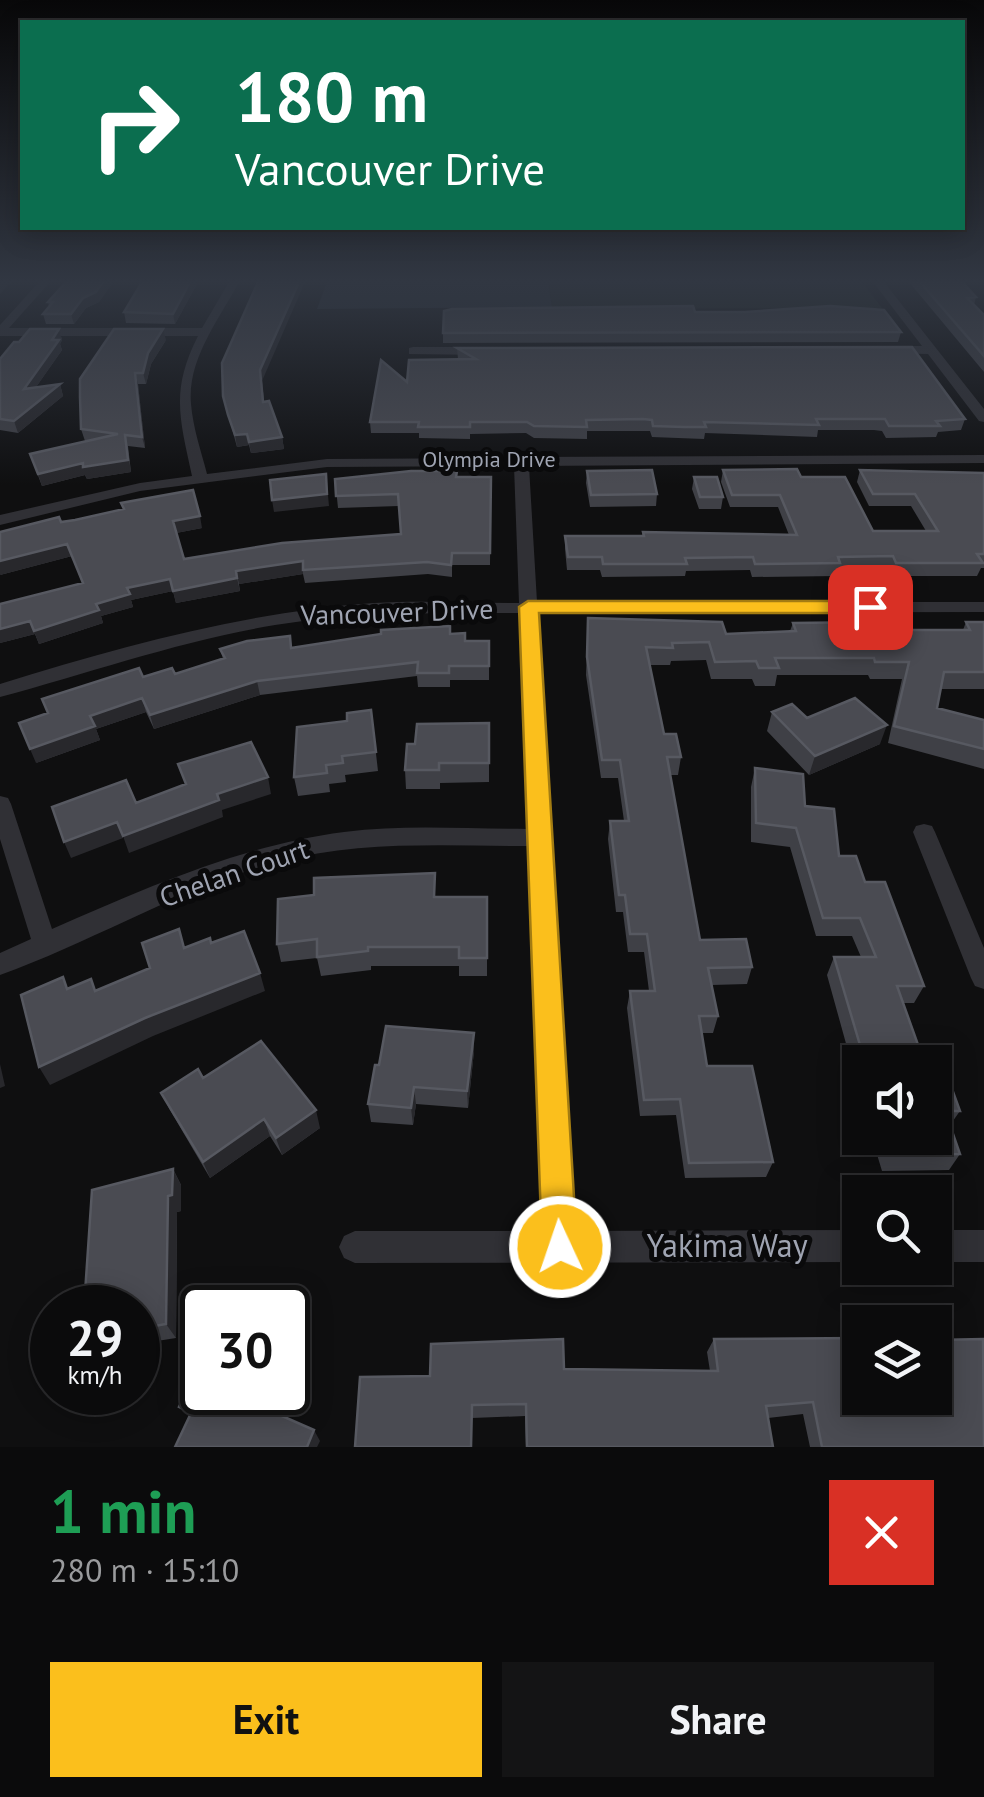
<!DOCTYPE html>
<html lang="en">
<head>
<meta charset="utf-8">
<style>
	body { margin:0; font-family:"PT Sans",sans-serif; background:#141415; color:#f1f3f6; height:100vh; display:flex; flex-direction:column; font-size:38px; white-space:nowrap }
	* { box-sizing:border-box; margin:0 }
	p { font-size:32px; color:#9a9b9d }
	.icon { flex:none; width:55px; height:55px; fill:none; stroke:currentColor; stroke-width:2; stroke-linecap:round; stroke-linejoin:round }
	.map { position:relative; height:1447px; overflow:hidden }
	.details { display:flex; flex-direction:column; background:#0b0b0c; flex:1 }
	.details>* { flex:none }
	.hud { position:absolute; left:20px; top:20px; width:945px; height:210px; border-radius:0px; box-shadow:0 5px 25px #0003,0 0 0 2px #2b2b2d; background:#0b6e4f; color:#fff; overflow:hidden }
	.buttons { position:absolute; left:842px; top:1045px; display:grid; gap:20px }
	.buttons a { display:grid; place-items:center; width:110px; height:110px; border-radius:0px; background:#0b0b0c; box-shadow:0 5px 25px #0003,0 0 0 2px #2b2b2d; font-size:50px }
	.speed { position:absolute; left:30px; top:1285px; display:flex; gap:20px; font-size:50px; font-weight:700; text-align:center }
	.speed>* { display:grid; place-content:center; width:130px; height:130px; border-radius:50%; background:#0b0b0c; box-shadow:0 5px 25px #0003,0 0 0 2px #2b2b2d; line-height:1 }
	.speed small { font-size:25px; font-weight:400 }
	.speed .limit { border:5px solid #111; border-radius:15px; background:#fff; color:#111 }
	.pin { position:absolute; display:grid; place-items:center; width:85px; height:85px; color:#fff; margin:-42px; border-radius:20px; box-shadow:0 5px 15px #0006 }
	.me { position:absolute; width:110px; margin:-55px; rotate:357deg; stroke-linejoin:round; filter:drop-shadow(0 0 8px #0008) }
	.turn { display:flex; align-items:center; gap:35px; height:210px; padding:0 50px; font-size:45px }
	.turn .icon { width:130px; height:130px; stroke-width:2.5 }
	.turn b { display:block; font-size:70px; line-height:85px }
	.round { display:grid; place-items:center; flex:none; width:105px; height:105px; border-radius:0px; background:#141415 }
	.summary { display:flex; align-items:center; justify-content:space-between; height:170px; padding:0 50px }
	h1 { font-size:60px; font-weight:600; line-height:75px; color:#1e9e55 }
	.cta { display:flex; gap:20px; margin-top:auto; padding:20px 50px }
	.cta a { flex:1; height:115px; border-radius:0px; background:#fbbf1c; color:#111; font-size:40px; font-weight:600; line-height:115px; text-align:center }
	.cta a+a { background:#141415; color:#f1f3f6 }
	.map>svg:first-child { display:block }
	.green { fill:#1b231c }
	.water { fill:#252c34 }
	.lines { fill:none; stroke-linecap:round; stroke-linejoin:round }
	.path { stroke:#36373c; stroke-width:2.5; stroke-dasharray:2.5 5; stroke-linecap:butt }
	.street { fill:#303035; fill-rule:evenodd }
	.wall { fill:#3f4046 }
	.shaded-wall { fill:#28282c }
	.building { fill:#4a4b52; stroke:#575961; stroke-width:2.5 }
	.route { fill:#fbbf1c; stroke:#a37c12; stroke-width:2.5 }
	.labels { text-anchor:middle; stroke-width:10; stroke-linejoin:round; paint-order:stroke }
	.far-street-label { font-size:22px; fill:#9fa4b2; stroke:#0a0a0b }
	.street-label { font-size:28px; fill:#9fa4b2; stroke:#0a0a0b }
	.near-street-label { font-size:32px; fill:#9fa4b2; stroke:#0a0a0b }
</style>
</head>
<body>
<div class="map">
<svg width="984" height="1447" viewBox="0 0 984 1447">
	<rect width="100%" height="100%" fill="#0f0f10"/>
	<path class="green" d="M549 282H862L882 308 552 309Z"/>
	<path class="water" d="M327 282H548L552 307 317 309Z"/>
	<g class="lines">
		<path class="path" d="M710 282H736"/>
		<path class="street" d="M39 282H50L9 328H202L229 282H239C219 320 187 359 191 404 193 428 201 451 207 474L327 459 515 458 521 455 527 457 984 455V463L529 466 537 602H984V612L537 613 575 1231 860 1230V1262L355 1263 344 1258 339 1247 344 1236 355 1231H544L529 846C444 846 360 840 277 862 178 889 94 941 0 975V953L31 939 0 839V796L8 798 11 804 52 929C146 888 242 845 344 832 405 824 467 829 528 829L520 613C437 613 356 612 275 625 180 641 92 672 0 697V684C122 646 246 612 374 603 422 600 471 603 519 603L514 466 327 467 140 491 0 525V515L140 483 192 476C180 419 170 391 198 336H0V325Z
			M873 282H884L984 409V422L979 421 928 354 884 353 882 350 888 346H922Z
			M413 347H484L490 351 484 355 409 354V348Z
			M924 824 932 826 935 832 984 948V989L975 986 971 978 913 832 916 826Z
			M935 1230H984V1262H935Z"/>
	</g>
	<path class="wall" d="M66 282H113L99 302 86 308 74 324H46L43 314 49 307 48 302Z
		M198 282 175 324 126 323 124 312Z
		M909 282H962L976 297 974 305 984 315V372Z
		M695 312 901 332 898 342 443 343V333Z
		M59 329 62 340 60 344 62 350 36 387 60 384 63 396 18 433 0 430V359L19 342Z
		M166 340 151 364 146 384H138L145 448 128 446 131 472 87 479 85 475 42 486 30 454 85 441 81 429Z
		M457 348 965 419 961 430 938 432 936 437 886 438 882 431 874 430H818L817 437 705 433 704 439 652 437 650 431H587V439L534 438 526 433 470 434V439L419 438V433H371L370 422 407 382 458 359Z
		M262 381 264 401 282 437 284 449 251 453 249 445 237 447 223 396Z
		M723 470 801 477 873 531H926L911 506H869L857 482 860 470 984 473V568H981L977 576H892L889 569 838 570 837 576 752 577 750 570 686 571 685 576 602 577 600 570H567L565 549V536H642L643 532 789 535 778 507H730L721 482Z
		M587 471 657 494 656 506 590 507 586 483Z
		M491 477 490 565H452V577L428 574 305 583 303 574 239 584 240 591 176 603 173 591 131 600 133 607 101 616 103 623 39 644 35 634 0 643V604L82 583 72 556 0 575 61 522 202 528 176 533 184 559 401 535 399 506 338 508 335 479Z
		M694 477 723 497 721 509H699L692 489Z
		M588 618 726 634 790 631 793 623 880 630H963L966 622H984V689H941L937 708 984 720V769L888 743 902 679H870L868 675H777L775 686H755L752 679H711L706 660 671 661 670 665H650L664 734 681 757 678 775H670L700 940 752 967 747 984 712 985 718 1016 713 1033H701L707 1066 773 1162 766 1177 685 1178 676 1115 640 1116 627 1008 630 991H649L644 952H628L623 912H616L608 839 610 821H624L618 778H601L586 675Z
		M450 634 465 641H489V680H450V687H418L417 676 260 695 154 729 146 712 96 729 100 740 36 763 143 677 175 674 223 659 220 649 290 636 292 648Z
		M371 710 378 771 345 775 346 782 329 784 330 792 298 796 294 777 347 721Z
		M772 712 807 718 880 744 809 775 767 731Z
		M489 723V782L440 783V789H406L405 770 415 744Z
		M755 768 803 774 805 806 834 809 839 856H856L865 882H885L924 986 914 1003H903L922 1056H940L960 1111 950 1125 960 1154 949 1170 882 1171 872 1138H935V1062H860V1094L827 975 834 957H861L852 936H816L790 847 751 842V787Z
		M436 897H487V976H459V966H371V970L321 976 317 958 281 962 277 944Z
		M474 1051 468 1108 416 1104 413 1125 371 1122 368 1104 379 1065Z
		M203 1078 320 1128 282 1155 270 1136 210 1178 170 1110 161 1093Z
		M173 1169 181 1185V1211L177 1212 176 1338 138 1344V1308Z
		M714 1339 860 1398H935V1340L984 1447H810L803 1414 768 1418 773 1447H526L525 1416 472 1418V1447H355L430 1376 564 1369 710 1371 707 1352Z"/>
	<path class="shaded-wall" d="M0 282H11L0 294Z
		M103 282H113L99 302 86 308 74 324 71 314 83 298Z
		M190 282H198L175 324 173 314Z
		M299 282H305L262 381 265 413 260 370Z
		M59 329 62 340 60 344 62 350 27 400 24 389Z
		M163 329 166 340 151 364 146 384 143 373 148 353Z
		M135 373 138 384 145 448 142 437Z
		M60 384 63 396 18 433 14 421Z
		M247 434 249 445 237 447 235 435Z
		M125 435 131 472 87 479 85 475 42 486 38 474Z
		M282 437 284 449 251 453 249 442Z
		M326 474 329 506 274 512 272 500Z
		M200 516 202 528 176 533 173 521Z
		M67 544 72 556 0 575V561Z
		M303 561V574L239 584 236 571Z
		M237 578 240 591 176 603 173 591Z
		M170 579 173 591 131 600 133 607 101 616 103 623 39 644 34 631 96 604 127 588Z
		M30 621 35 634 0 643V629Z
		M257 681 260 695 154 729 150 715Z
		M142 698 146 712 96 729 100 740 36 763 30 749 90 716Z
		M887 725 880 744 809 775 815 756Z
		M268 777 271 794 222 810 223 817 129 853 123 836 217 794Z
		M117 822 123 838 71 858 64 842Z
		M260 973 265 991 153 1036 50 1085 39 1067 145 1018Z
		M474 1033V1051L468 1108 467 1091Z
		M0 1064 5 1086 0 1088Z
		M414 1087 416 1104 413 1125 411 1108Z
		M316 1110 320 1128 282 1155 276 1138Z
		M264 1119 270 1136 210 1178 203 1162Z
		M173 1169 181 1185V1211L177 1212 176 1338 166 1324 168 1196Z
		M273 1392H285L273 1421 266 1409Z
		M314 1430 320 1441 317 1447H307Z"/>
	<path class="building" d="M66 282H103L96 292 83 298 71 314H43L53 302H48Z
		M142 282H190L173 314 124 312Z
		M258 282H299L260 370 263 402 269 401 282 437 249 442 247 434 235 435 228 415 223 396 222 363Z
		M920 282H962L976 297 967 298 984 315V356Z
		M693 306 695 312H745L830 306 884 310 901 332 443 333 444 311 452 309Z
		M30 329H59L52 340H59L24 389 60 384 14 421 0 419V359L14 342H19Z
		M114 329H163L148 353 143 373H135L142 437 125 435 128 460 83 467V463L38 474 30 454 118 434 81 429 80 397V379Z
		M912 347 965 419 936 421 940 426H889L885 419H816L819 425 704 422 706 427H684L653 426 652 420 643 419 586 420 587 427 534 426 527 422H470V427H418L419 422H370L381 360 407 382 409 360 476 359 457 348Z
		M797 469 801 477H845L873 531H938L915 494H873L860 470 984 473V554H977L983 563H896L893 556 838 557 840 563 755 564 753 557 685 558 687 564H603L602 557H568L565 536H644L643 532 797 535 780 495H732L723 470Z
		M652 470 657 494 591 495 587 471Z
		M411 471H457L456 477H491L490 553H452L451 565 427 562 303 570V561L236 571 237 578 173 591 170 579 127 588 130 594 96 604 99 610 34 631 30 621 0 629V604L83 583 67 544 0 561V532L59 517 61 522 75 520 124 509 121 503 193 490 200 516 173 521 184 559 282 543 401 534 398 494 336 496 335 479Z
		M326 474 327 494 272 500 270 480Z
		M694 477H717L723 497H700Z
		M588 618 722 622 726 634 796 631 793 623 877 622 880 630H970L966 622H984V672H944L937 708 984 720V749L894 726 909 662H875L874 658H775L779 668H759L756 661 715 662 709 642 672 643 673 648 646 647 664 734H676L681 757H667L700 940 746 939 752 967 708 968 718 1016H699L707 1066H752L773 1162 689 1163 680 1099 644 1100 630 991H655L647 934H630L625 895H619L610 821H629L620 760H602L587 657Z
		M450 626V634L465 633V641H489V666H449V673H417L418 662 257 681 150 715 142 698 90 716 95 726 30 749 19 723 48 713 42 699 139 668 143 677 172 668 175 674 225 658 220 649 247 641 290 636 291 648 381 634V630Z
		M855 698 887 725 815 756 772 712 792 704 807 718Z
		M371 710 376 752 342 756 343 763 326 765 327 773 294 777 297 727 347 721V713Z
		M489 723V763H439V770H405L407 744H415L417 724Z
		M251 742 268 777 217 794 219 800 123 836 117 822 64 842 52 807 126 780 136 803 186 784 178 764Z
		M755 768 803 774 805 806 834 809 839 856H856L865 882H885L924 986H897L922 1056H940L960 1111H945L960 1154 891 1155 886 1138H935V1062H865L834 957H876L860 918H823L796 828 756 823Z
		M435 873 434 897H487V958H459V947H368V951L317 957V939L277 944 278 899 314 895V878Z
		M179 929 184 948 210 938 211 943 244 931 260 973 145 1018 39 1067 21 995 63 977 67 989 91 979 95 991 150 968 142 943Z
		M386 1026 474 1033 467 1091 414 1087 411 1108 368 1104 375 1065H379Z
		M261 1041 316 1110 276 1138 264 1119 203 1162 161 1093 198 1069 203 1078Z
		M173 1169 172 1195 168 1196 166 1324 138 1329V1308H84L92 1190Z
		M860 1338V1398H935V1370H940L935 1352V1340L983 1339 984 1447H822L813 1402 766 1406 773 1447H527L526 1404 472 1405 471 1447H355L360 1377 430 1376 431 1344 563 1339 564 1369 718 1371 714 1339Z
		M202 1358V1392H273L266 1409 314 1430 307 1447H175L191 1413 179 1407Z"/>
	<linearGradient id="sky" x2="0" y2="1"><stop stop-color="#080809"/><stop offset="0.58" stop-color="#313742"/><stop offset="1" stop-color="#313742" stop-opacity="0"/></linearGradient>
	<rect width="984" height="485" fill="url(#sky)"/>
	<path class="route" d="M528 601H870L880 607 870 613H539L577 1247 572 1259 560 1264 547 1259 542 1247 519 607Z"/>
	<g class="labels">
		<g class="far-street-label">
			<text x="489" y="467">Olympia Drive</text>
		</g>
		<g class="street-label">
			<text transform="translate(397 612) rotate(-2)" y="10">Vancouver Drive</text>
			<text transform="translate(234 873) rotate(-19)" y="10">Chelan Court</text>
		</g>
		<g class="near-street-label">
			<text x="727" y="1257">Yakima Way</text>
		</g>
	</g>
</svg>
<div class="buttons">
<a><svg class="icon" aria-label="sound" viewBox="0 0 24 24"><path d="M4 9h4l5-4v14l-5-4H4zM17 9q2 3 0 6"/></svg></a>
<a><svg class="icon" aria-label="search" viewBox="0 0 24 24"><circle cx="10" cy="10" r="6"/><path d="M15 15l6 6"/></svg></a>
<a><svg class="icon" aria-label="layers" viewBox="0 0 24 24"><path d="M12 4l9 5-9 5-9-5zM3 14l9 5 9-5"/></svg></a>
</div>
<div class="speed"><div>29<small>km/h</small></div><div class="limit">30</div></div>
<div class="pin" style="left:870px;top:607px;background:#d93025"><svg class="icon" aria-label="arrive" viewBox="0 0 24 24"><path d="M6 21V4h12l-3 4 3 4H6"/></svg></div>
<svg class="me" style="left:560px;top:1247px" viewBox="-20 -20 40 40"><circle r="17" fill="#fbbf1c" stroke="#fff" stroke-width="3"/><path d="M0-11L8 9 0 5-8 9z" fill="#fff"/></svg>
<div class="hud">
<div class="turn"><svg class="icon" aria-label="right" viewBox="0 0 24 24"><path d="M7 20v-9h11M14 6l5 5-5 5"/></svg><div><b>180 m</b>Vancouver Drive</div></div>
</div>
</div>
<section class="details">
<div class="summary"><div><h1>1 min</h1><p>280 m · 15:10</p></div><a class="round" style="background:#d93025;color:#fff"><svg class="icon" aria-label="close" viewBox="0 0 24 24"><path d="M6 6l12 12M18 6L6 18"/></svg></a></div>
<div class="cta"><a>Exit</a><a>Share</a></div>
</section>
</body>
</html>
